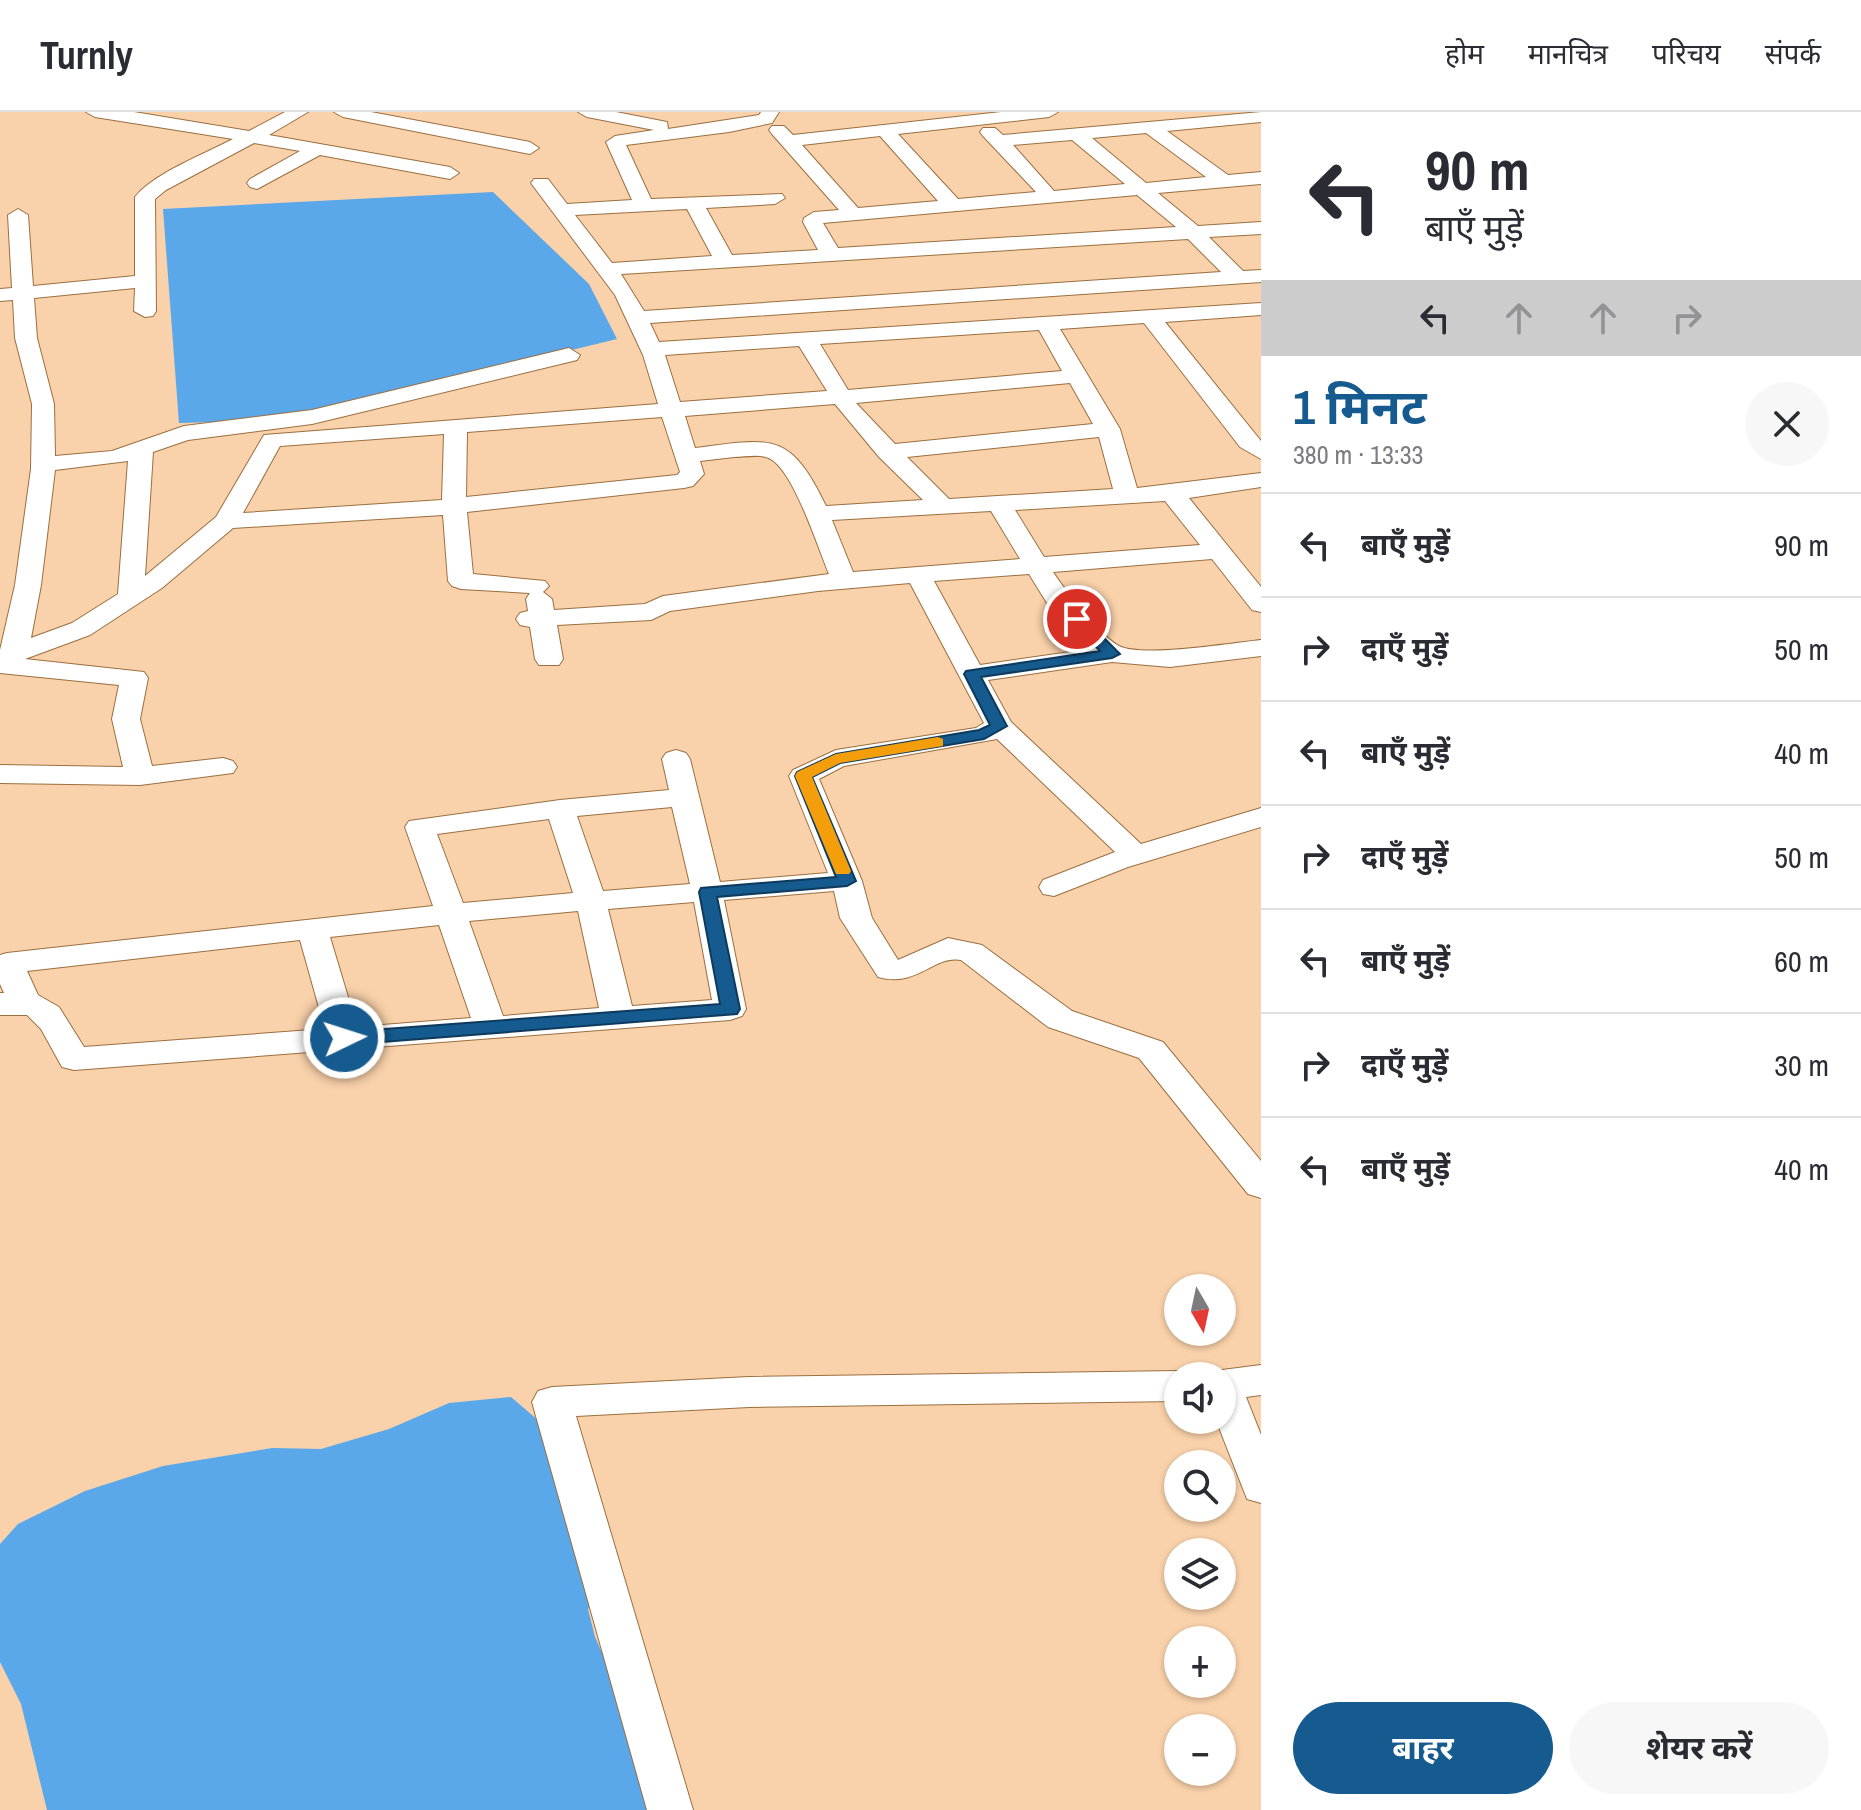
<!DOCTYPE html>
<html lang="hi">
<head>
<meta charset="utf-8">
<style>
	body { margin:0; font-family:"Archivo Narrow","Noto Sans Devanagari",sans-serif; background:#f7f7f7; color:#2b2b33; height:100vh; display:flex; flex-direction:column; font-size:30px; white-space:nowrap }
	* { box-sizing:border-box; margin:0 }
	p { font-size:26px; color:#7c7c81 }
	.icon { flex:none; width:44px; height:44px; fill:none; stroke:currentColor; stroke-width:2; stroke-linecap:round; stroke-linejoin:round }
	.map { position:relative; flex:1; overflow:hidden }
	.drawer { display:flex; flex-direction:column; background:#fff; width:600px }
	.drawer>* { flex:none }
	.banner { background:#fff; color:#2b2b33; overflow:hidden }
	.needle { width:52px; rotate:171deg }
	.tools { position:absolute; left:1164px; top:1162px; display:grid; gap:16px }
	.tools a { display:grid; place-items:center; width:72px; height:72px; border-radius:50%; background:#fff; box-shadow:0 2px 6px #0004; font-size:40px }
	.pin { position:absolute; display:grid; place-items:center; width:68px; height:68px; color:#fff; margin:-34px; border:4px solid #fff; border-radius:50%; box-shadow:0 2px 8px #0007 }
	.me { position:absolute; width:88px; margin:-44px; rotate:86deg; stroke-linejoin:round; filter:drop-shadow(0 0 6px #0008) }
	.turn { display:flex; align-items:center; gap:28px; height:168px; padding:0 32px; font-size:36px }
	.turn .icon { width:104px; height:104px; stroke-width:2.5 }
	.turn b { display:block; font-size:56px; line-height:68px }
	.lanes { display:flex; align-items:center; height:76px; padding:0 32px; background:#0003; justify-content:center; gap:40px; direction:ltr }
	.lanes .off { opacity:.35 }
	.round { display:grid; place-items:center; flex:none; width:84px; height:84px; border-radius:42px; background:#f7f7f7 }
	.overview { display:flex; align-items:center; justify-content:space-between; height:136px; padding:0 32px }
	h1 { font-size:48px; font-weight:700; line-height:60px; color:#155b8f }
	.button { display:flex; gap:16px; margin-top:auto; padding:16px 32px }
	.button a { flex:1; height:92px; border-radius:48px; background:#155b8f; color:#fff; font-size:32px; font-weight:700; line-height:92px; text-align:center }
	.button a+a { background:#f7f7f7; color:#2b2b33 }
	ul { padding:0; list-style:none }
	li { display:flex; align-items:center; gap:24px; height:104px; padding:0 32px; border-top:2px solid #e1e1e2 }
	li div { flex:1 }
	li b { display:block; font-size:30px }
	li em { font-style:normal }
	header { display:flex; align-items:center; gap:48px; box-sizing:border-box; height:112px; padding:0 40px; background:#fff; border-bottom:2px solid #e1e1e2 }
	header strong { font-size:38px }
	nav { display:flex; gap:44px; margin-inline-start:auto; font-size:28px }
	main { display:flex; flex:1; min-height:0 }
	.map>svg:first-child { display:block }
	.water { fill:#5aa8ea }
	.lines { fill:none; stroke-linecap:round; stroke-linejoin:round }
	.minor-casing { stroke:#9b6f40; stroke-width:2 }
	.minor { fill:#fff; fill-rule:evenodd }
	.route { fill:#155b8f; stroke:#0e3b5d; stroke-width:2 }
	.slow { fill:#f59e0b }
</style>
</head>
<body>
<header>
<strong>Turnly</strong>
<nav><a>होम</a><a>मानचित्र</a><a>परिचय</a><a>संपर्क</a></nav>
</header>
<main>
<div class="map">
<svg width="1261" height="1698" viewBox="0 0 1261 1698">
	<rect width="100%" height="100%" fill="#f9d1aa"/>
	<path class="water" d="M493 80 589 172 617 227 363 289 260 309 179 311 163 97Z
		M511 1285 568 1334 599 1478 588 1497 595 1525 664 1680 667 1698H47L21 1592 0 1550V1432L18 1412 85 1379 163 1354 272 1336 321 1337 389 1317 449 1291Z"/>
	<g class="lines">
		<defs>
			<path id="minor" d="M86 0H134L249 19 285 0H308L269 23 450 55 459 61 450 67 320 43 257 77 250 75 247 71 250 67 300 39 254 31 166 78 155 87 156 199 153 204 145 205 134 199 135 176 34 186 37 226 54 292 55 344 112 339 184 314 312 298 569 236 580 243 577 248 312 312 188 328 153 340 145 464 216 405 264 323 658 292 643 243 615 183 531 71 534 67H548L567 92 632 88 606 30 615 24 654 18 587 5 578 0H616L667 10 668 17 759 3 761 0H779L772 11 729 20 626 33 651 87 782 82 785 86 775 92 706 96 732 143 818 138 803 110 804 106 814 100 839 98 772 22 769 18 772 14H784L793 23 1001 0H1058L1049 5 898 22 958 87 1036 80 983 24 980 20 983 16H995L1003 23 1261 0V10L1167 19 1228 63 1261 60V72L1158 81 1198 114 1261 110V122L1209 125 1243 159 1261 158V170L650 211 659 230 1261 191V203L1165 210 1261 329V347L1240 335 1144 211 1060 217 1120 317 1137 376 1261 361V375L1189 386 1261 475V500L1252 498 1212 447 1053 460C1065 478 1100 524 1119 534 1142 546 1232 531 1261 528V544L1170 555 1112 550 988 568 1011 610 1141 732 1261 696V715L1128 755 1054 784 1043 782 1039 775 1043 768 1115 740 997 627 844 654 819 667 862 769 872 806 898 848 948 826 982 833 1072 899 1163 930 1261 1049V1086L1248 1082 1139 946 1048 915 961 848C934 843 917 876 878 865L840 806 834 779 724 788 746 897 742 904 730 908 74 958 62 955 41 917 27 903H0V881H4L0 872V843L7 841 433 794 405 715 409 709 560 688 669 678 662 647 666 641 676 638 686 641 690 647 720 770 828 761 789 664 793 658 836 638 976 616 984 611 910 471 818 479 670 499 651 508 557 513 563 547 559 553H539L535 547 530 515 520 513 516 507 520 501 528 499 526 487 530 481 461 477 452 474 448 469 443 403 233 416 162 476 90 523 25 547 144 560 148 566 140 607 152 654 223 646 233 649 237 655 233 661 140 673 0 671V653L123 655 112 607 119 573 0 561V538L15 473 31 357 32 292 15 226 13 188 0 189V177L12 176 8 103 18 97 28 103 33 174 135 164V85C154 61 205 42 233 27L95 5ZM1146 21 1206 65 1146 71 1092 26ZM880 24 938 89 858 96 802 33ZM1072 28 1125 72 1054 79 1013 33ZM1137 83 1176 115 838 136 823 111ZM687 97 712 144 612 151 575 103ZM1188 127 1221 160 644 199 621 162ZM1039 218 1062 259 848 278 820 232ZM799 234 827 279 680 290 665 243ZM1070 271 1093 312 895 332 856 291ZM835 292 879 345 923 388 826 394C790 319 772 326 695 336L685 304ZM662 305 680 360 677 363 466 385 467 320ZM444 322 442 388 243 401 280 334ZM1099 325 1113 377 949 387 907 345ZM734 345C746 345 763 341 772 348 795 363 818 436 829 462L663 484 645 492 554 498 552 487 543 480 549 474 545 469 473 462 467 400 684 376 693 374 704 362 700 349ZM128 349 118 482 72 511 31 526 41 473 55 358ZM1165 389 1200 433 1044 445 1015 398ZM991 399 1020 447 853 460 832 408ZM1029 462 1050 496 1091 537 980 553 934 469ZM672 695 690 772 603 779 577 704ZM549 707 573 781 463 791 437 722ZM694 790 712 888 632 894 608 797ZM578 799 599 896 503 904 469 809ZM439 813 471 906 357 915 330 825ZM300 828 325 917 84 935 59 895 38 883 27 859Z
				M334 0H371L530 30 539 36 530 42 343 5Z
				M1261 1253V1283L1246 1285 1261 1323V1391L1247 1387 1216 1308H1222V1264H1207L1222 1258Z
				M1178 1259 1192 1264H1178V1289L749 1295 576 1304 693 1698H647L532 1290 538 1279 552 1275 749 1265Z"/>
		</defs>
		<use href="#minor" class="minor-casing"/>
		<use href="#minor" class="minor"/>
	</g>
	<path class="route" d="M1077 503 1082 504 1120 542 1112 546 981 565 1007 614 984 627 840 651 812 665 856 769 847 774 717 785 740 897 737 902 344 933 335 926 344 920 720 892 699 780 701 776 836 765 795 664 797 660 836 642 979 618 990 613 964 562 966 559 1100 539 1069 507Z"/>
	<path class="slow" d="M938 625 943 627V634L840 651 812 665 851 759 849 762H836L795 664 797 660 836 642Z"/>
</svg>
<div class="tools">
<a><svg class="needle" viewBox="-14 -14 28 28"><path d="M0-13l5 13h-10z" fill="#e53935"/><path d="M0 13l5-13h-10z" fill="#7c7c81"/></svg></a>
<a><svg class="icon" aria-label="sound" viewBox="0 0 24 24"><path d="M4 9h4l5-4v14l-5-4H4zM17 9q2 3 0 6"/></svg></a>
<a><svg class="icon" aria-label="search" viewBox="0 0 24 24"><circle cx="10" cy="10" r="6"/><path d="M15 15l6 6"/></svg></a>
<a><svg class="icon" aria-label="layers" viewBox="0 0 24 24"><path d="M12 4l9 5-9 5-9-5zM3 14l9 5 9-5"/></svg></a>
<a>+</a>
<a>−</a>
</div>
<div class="pin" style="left:1077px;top:507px;background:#d93025"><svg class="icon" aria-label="arrive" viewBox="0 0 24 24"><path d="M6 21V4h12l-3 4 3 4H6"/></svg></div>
<svg class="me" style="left:344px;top:926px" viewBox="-20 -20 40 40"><circle r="17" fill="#155b8f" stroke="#fff" stroke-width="3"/><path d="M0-11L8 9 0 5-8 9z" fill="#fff"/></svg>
</div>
<section class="drawer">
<div class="banner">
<div class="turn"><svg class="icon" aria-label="left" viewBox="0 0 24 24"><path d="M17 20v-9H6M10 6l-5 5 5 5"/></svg><div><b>90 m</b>बाएँ मुड़ें</div></div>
<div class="lanes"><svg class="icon" aria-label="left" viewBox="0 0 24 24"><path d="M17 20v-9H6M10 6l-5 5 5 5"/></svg><svg class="icon off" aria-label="ahead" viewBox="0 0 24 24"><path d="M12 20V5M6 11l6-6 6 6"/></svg><svg class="icon off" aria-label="ahead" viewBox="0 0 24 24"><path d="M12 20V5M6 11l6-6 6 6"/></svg><svg class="icon off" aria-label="right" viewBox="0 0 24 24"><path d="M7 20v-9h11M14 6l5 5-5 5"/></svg></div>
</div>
<div class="overview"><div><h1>1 मिनट</h1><p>380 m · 13:33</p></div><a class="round"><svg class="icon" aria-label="close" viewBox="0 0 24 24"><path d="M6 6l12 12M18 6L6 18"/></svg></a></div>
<ul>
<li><svg class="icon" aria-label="left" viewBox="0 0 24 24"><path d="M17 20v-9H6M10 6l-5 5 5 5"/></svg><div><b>बाएँ मुड़ें</b></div><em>90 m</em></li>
<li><svg class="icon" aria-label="right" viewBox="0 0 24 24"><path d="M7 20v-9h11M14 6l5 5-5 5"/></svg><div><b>दाएँ मुड़ें</b></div><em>50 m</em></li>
<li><svg class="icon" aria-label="left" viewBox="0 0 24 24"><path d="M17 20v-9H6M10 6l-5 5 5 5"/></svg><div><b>बाएँ मुड़ें</b></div><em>40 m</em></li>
<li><svg class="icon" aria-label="right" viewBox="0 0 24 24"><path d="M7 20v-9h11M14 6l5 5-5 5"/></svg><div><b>दाएँ मुड़ें</b></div><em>50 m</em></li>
<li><svg class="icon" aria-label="left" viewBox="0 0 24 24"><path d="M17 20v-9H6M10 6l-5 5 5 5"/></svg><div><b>बाएँ मुड़ें</b></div><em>60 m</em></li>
<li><svg class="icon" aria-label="right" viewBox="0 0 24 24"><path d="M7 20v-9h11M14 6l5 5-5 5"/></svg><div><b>दाएँ मुड़ें</b></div><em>30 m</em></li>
<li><svg class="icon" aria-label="left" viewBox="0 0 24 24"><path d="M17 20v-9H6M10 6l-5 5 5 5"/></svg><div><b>बाएँ मुड़ें</b></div><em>40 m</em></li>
</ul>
<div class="button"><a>बाहर</a><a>शेयर करें</a></div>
</section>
</main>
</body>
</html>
